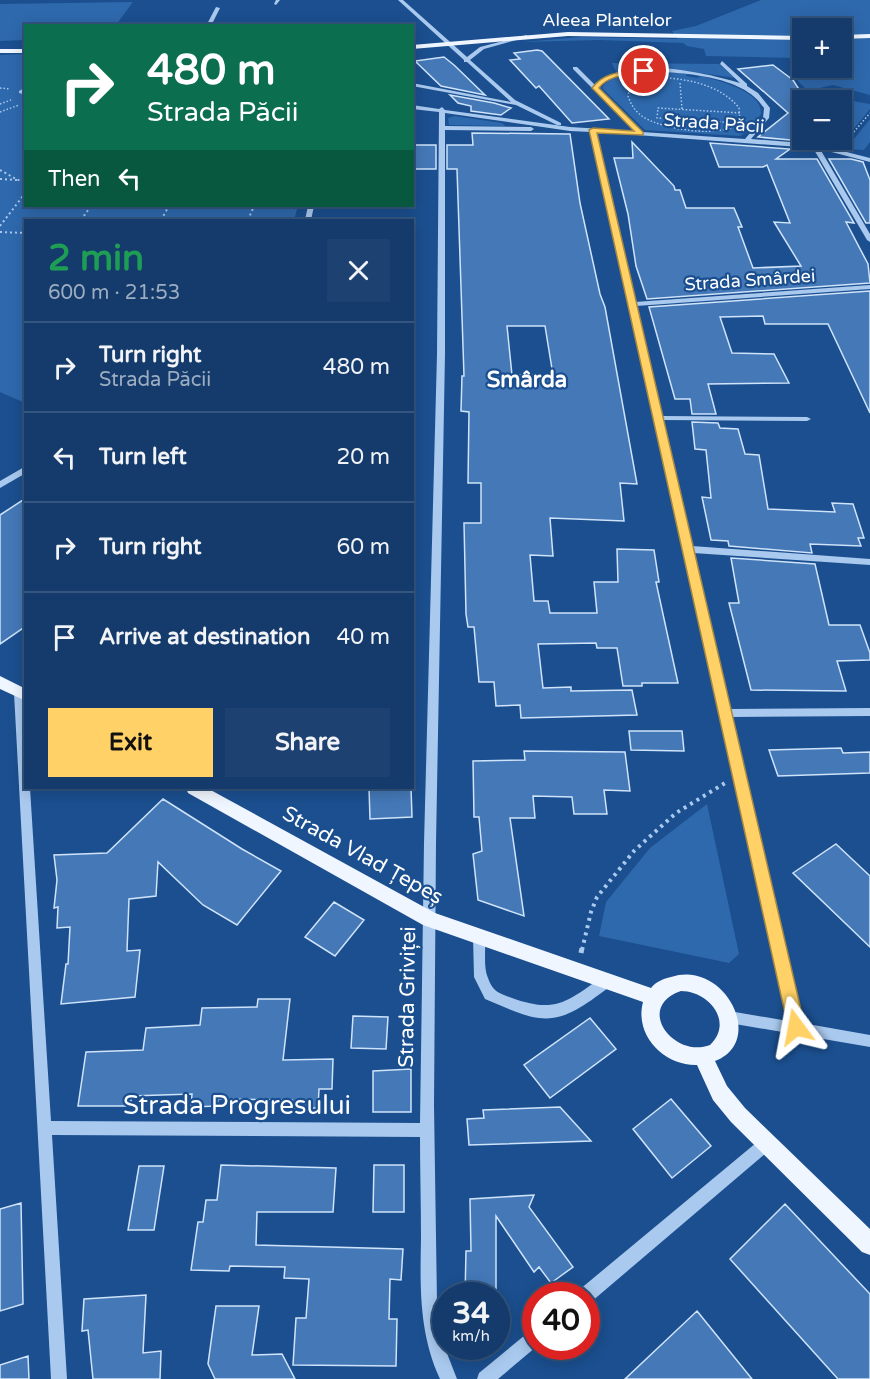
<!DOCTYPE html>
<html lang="en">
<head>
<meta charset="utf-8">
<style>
	body { margin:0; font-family:"Varela Round",sans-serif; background:#1d4271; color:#f1f3f6; height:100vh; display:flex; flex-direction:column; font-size:22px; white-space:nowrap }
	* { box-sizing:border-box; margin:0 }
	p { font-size:20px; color:#9dadc1 }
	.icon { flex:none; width:33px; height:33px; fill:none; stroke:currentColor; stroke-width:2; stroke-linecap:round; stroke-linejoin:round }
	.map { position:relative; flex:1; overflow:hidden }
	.details { position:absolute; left:24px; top:219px; width:390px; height:570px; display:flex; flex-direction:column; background:#143b6b; border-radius:0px; box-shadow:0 3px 15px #0003,0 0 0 2px #33557e }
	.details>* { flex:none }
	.banner { position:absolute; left:24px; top:24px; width:390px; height:183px; border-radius:0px; box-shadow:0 3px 15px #0003,0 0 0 2px #33557e; background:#0b6e4f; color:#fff; overflow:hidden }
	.tools { position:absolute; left:792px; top:18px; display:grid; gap:12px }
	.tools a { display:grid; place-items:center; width:60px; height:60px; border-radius:0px; background:#143b6b; box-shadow:0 3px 15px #0003,0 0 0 2px #33557e; font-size:30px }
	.speed { position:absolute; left:432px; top:1282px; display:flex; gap:12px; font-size:30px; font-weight:700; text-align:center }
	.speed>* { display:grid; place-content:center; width:78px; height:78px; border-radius:50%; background:#143b6b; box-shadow:0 3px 15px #0003,0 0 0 2px #33557e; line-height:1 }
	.speed small { font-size:15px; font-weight:400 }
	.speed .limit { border:9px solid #d22; background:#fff; color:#111 }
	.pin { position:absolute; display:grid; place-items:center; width:51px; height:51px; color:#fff; margin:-26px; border:3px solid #fff; border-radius:50%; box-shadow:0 2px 6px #0007 }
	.me { position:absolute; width:66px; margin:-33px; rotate:347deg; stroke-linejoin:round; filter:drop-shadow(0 0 4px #0008) }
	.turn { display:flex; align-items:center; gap:21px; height:126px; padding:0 24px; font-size:27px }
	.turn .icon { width:78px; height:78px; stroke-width:2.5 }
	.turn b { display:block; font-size:42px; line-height:51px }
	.then { display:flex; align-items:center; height:57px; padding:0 24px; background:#0003; gap:12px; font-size:22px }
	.round { display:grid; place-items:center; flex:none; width:63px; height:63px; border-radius:0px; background:#1d4271 }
	.headline { display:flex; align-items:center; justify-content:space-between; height:102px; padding:0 24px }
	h1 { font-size:36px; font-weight:800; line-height:45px; color:#1e9e55 }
	.primary-button { display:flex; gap:12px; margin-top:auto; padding:12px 24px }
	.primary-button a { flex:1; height:69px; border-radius:0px; background:#ffd166; color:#111; font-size:24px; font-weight:800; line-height:69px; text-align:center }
	.primary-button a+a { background:#1d4271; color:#f1f3f6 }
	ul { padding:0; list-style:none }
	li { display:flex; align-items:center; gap:18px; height:90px; padding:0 24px; border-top:2px solid #33557e }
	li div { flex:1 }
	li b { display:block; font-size:22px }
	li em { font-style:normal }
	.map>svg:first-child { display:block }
	.green { fill:#2e69ad; fill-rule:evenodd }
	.building { fill:#4478b7; stroke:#cfe3fa; stroke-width:1.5; fill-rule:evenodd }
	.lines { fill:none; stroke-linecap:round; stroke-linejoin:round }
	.path-far3 { stroke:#a9c9ee; stroke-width:1.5; stroke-dasharray:1.5 2; stroke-linecap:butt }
	.path-far2 { stroke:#a9c9ee; stroke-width:2; stroke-dasharray:2 3; stroke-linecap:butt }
	.path-far1 { stroke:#a9c9ee; stroke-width:4; stroke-dasharray:3 4.5; stroke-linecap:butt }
	.path { stroke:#a9c9ee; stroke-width:5; stroke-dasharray:4.5 6; stroke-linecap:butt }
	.minor { fill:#a9c9ee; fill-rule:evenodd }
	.major { fill:#f0f6ff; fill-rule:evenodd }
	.route { fill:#ffd166; stroke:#a68842; stroke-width:1.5 }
	.labels { text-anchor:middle; stroke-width:4.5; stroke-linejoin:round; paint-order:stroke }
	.far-street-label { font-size:18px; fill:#fff; stroke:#1b4f8f }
	.street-label { font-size:21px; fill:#fff; stroke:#1b4f8f }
	.far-district-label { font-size:22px; font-weight:bold; fill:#fff; stroke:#1b4f8f }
	.near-street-label { font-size:26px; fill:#fff; stroke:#1b4f8f }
</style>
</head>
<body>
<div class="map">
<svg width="870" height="1379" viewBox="0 0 870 1379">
	<rect width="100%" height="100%" fill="#1b4f8f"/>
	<path class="green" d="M761 0H870V95L833 85 815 89 823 96 870 104V109L839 147 810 140H842V100H817L798 81 796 58 706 56 704 49 687 46 683 43 599 40 522 42 581 37 678 39 672 31 696 26ZM802 28H842V68H802Z
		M133 2 116 25 26 26 25 40 0 41V4Z
		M25 54 26 206H298L294 220H26L25 403 0 392V55Z
		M612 63 719 64 735 78 667 68 616 72Z
		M663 72 687 74 686 76 698 78 700 76C717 80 763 91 761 114L747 132 740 136 645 130 602 88C613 70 645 73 663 72Z
		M454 116 502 123 505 126 449 125 448 118Z
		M870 119V142L864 150 846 149Z
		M707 804 739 954 729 963 599 936 606 902 650 848Z"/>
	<path class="building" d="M537 50 542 51 609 119 572 123 539 86 536 88 510 60 520 59 514 53Z
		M444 57 454 65 485 95 441 86 415 61Z
		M773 65 793 80 802 94 801 141 758 137 788 113 738 69Z
		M450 95 494 103 511 108 501 115 471 111V106L458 103Z
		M472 133 570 134 580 203 600 294 605 307 637 484 620 483 624 521 550 518 553 556 530 555 534 601H548L550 613H597L594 582H618L617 549 654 550 659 582H656L678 683H642V686H623L617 648H597L596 643 538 644 543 688 571 687V691L632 690 637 715 521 718 520 705 496 706 494 682H479L474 627H468L466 614 464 523H481V483H468L469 412 461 411 462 376H464L457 169H447V145H473ZM507 326H545L553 375H512Z
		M632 142 674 186 675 190H680L686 208H734L742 227H738L753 268 801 266 774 222 790 223 767 165 763 167H719L710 143 790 149 776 159H817L854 223 846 222 868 264 870 283 647 299 636 266 628 214 614 158H633Z
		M412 145H436V169H412Z
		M829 159H851L863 162 870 180V223H866Z
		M870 291V413L828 324H765L763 316 720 317 732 353 774 354 789 383 708 384 716 414H692L690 399H675L649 307Z
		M692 422 718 423 720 428 738 429 745 454 759 455 768 509 835 512 832 503 853 504 864 538H858L861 546 810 544 812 553 729 546 728 541 711 540 702 497 711 498 706 450 695 449Z
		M26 498V626L0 644V515Z
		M731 558 815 564 829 625H860L870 653V660L837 661 846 691 751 690 729 603H739Z
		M629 731H682L684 751 631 750Z
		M841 748 843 753 870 752V773L778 776 769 750Z
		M524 751 625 752 630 791 604 790 607 814H574L572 797 533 796 535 818H510L524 916 478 900 473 854 482 851 479 817H474L473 761 525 760Z
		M369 788H411L412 817 370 819Z
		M163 799 242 849 281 871 237 925 203 905 158 862 156 896 129 899 127 951 140 950 135 997 61 1004 66 964H68L70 927 57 928 58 907 54 908 57 880 54 855 107 853Z
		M836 844 870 876V947L793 873Z
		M334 902 364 920 335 956 305 937Z
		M258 999H290L283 1060 333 1059 332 1089H319L318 1108H291L292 1100 218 1099 217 1106 191 1107 192 1094 131 1096V1106H78L86 1052 143 1050 146 1028 200 1025 202 1008 257 1007Z
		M353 1016 388 1017 386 1049 351 1048Z
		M590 1018 616 1049 550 1098 524 1065Z
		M411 1069V1112H373V1071Z
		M671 1099 711 1146 672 1178 633 1129Z
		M560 1107 591 1141 469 1145 467 1119 484 1118 483 1110Z
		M221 1165 336 1168 333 1212H257L256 1245 403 1249 401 1280 390 1279 389 1319H397L396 1366 293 1365 296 1318H306L309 1279 284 1278 285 1267 230 1266 229 1271 191 1270 198 1222H203L206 1200H217Z
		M374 1165H404V1212H373Z
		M139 1166H164L154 1230H128Z
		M534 1195 529 1207 573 1267 551 1283 539 1267 534 1272 496 1216V1296H465L466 1251H471L470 1199Z
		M21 1203 23 1304 0 1311V1209Z
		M785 1204 870 1294V1379H838L730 1259Z
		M146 1295 143 1353 161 1351 160 1379H93L88 1330 82 1331 84 1299Z
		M216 1306H259L252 1355 282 1354 295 1379H215L208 1364Z
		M697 1311 752 1379H625Z
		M28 1356 29 1379H0V1365Z"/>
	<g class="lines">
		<path class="path-far3" d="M642 78C674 76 718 81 739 108L740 121C726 140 663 129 645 118 636 113 631 105 628 96L631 83Z
			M680 83 682 109
			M0 88 10 89
			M0 104 11 100
			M0 112 19 105
			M738 123 657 118 658 108 741 113
			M847 140 870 113"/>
		<path class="path-far2" d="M0 170 18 180H26
			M0 179 17 180
			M81 220 91 206
			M161 220 169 206
			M248 220 254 206
			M0 226 26 192
			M0 232 26 233"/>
		<path class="path-far1" d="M582 950 591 912 597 897 634 851 676 813 725 783"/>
		<path class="path" d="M581 953 582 948"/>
		<path class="minor" d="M276 0H280L276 5 274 4Z
			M398 0H403L467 57 480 47 527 35V37L484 49 470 60 515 100 561 123V125H557L516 105 412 86V83L511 102 467 62H464V60Z
			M216 7 220 8 211 26H206Z
			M722 61 747 84V86L758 93 770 108 769 118 751 139 815 144 870 158V162L820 149 870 234V242L867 240 813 148 596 132 635 302 870 285V289L636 306 662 416 807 417 811 419 807 421 663 420 692 546 870 559V565L693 553 729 709 870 708V716L731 717 802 1023 870 1035V1047L729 1023 724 1021 722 1017 724 1013 729 1011 788 1021 591 132 570 131 445 113V126L531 127 534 129 531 131 445 130V354L436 843 434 1105 437 1302 443 1343 457 1379H440C419 1334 420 1287 421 1239 421 1205 420 1171 420 1137L52 1135 67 1379H51L14 693 19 689 24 693 26 788H30L51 1121 420 1123 424 843 437 354 439 112 412 109V105L439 109 442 107 445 110 570 127 635 131 573 69V67H577L595 85C625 54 703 72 740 83L720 64ZM644 71C680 73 743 74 764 108L763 118 745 139 642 132 598 88C611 74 626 73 644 71Z
			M26 87V95L19 93V91Z
			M308 206H314L311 220H305Z
			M26 466V473L0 488V481Z
			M479 930 483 932 485 936C486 948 483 967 488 978 493 992 499 993 512 998 556 1014 568 1001 602 977L607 975 612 977 613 981 612 985C591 1000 567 1022 539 1018 521 1016 503 1006 485 999L474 977 473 936 475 932Z
			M767 1136 772 1138 774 1143 772 1148 591 1302 586 1303V1296H577L579 1290 762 1138Z
			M536 1329V1347L498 1379H477L479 1373 530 1331Z"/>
		<path class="major" d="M568 32 802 36V40L568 36 412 49V45Z
			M870 34V38L842 39V35Z
			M0 49H26V53H0Z
			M0 676 26 689V701L0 689Z
			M186 788H207L435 913 651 988C657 981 663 979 671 977 724 959 767 1041 715 1061L727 1086 745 1108 870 1229V1255L862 1252 731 1122 713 1100 697 1065C665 1066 634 1036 643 1002L423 925 188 793ZM681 991C709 991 734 1022 710 1045 674 1059 634 1007 681 991Z"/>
	</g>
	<path class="route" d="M644 69 646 72C631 75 609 74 599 88L643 132V135L597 133 805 1027 802 1033 796 1035 790 1033 788 1027 589 130 593 128 634 131 592 88C604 71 625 72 644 69Z"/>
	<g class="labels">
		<g class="far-street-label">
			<text x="607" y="26">Aleea Plantelor</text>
			<text transform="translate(714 123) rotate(4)" y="6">Strada Păcii</text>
			<text transform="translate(750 280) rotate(-4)" y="6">Strada Smârdei</text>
		</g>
		<g class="street-label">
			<text transform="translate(363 855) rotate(29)" y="7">Strada Vlad Țepeș</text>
			<text transform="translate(407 997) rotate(-89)" y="7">Strada Griviței</text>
		</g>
		<g class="far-district-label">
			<text x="527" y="387">Smârda</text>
		</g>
		<g class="near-street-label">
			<text x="237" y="1114">Strada Progresului</text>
		</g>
	</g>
</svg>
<div class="tools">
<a>+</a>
<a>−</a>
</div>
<div class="speed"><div>34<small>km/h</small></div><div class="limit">40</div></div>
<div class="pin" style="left:644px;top:71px;background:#d93025"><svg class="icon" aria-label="arrive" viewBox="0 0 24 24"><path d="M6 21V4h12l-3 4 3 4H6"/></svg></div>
<svg class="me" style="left:796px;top:1027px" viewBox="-20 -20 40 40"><path d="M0-17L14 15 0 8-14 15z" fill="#ffd166" stroke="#fff" stroke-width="4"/></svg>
<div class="banner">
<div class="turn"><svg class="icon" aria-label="right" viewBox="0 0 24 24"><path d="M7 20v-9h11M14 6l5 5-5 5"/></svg><div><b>480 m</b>Strada Păcii</div></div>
<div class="then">Then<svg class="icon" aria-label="left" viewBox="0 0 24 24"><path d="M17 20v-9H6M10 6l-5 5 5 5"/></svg></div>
</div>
<section class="details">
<div class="headline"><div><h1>2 min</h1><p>600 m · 21:53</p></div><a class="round"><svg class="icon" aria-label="close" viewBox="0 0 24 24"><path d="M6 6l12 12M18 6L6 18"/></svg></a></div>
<ul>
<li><svg class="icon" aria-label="right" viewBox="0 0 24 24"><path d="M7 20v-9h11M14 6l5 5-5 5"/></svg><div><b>Turn right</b><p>Strada Păcii</p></div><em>480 m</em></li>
<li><svg class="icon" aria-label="left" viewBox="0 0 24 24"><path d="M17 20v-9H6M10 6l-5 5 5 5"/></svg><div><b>Turn left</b></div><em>20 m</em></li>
<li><svg class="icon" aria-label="right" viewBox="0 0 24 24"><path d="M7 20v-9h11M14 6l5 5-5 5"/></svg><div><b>Turn right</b></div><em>60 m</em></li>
<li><svg class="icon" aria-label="arrive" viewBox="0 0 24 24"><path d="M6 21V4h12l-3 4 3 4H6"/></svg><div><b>Arrive at destination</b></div><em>40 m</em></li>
</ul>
<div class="primary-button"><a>Exit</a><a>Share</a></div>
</section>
</div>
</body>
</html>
